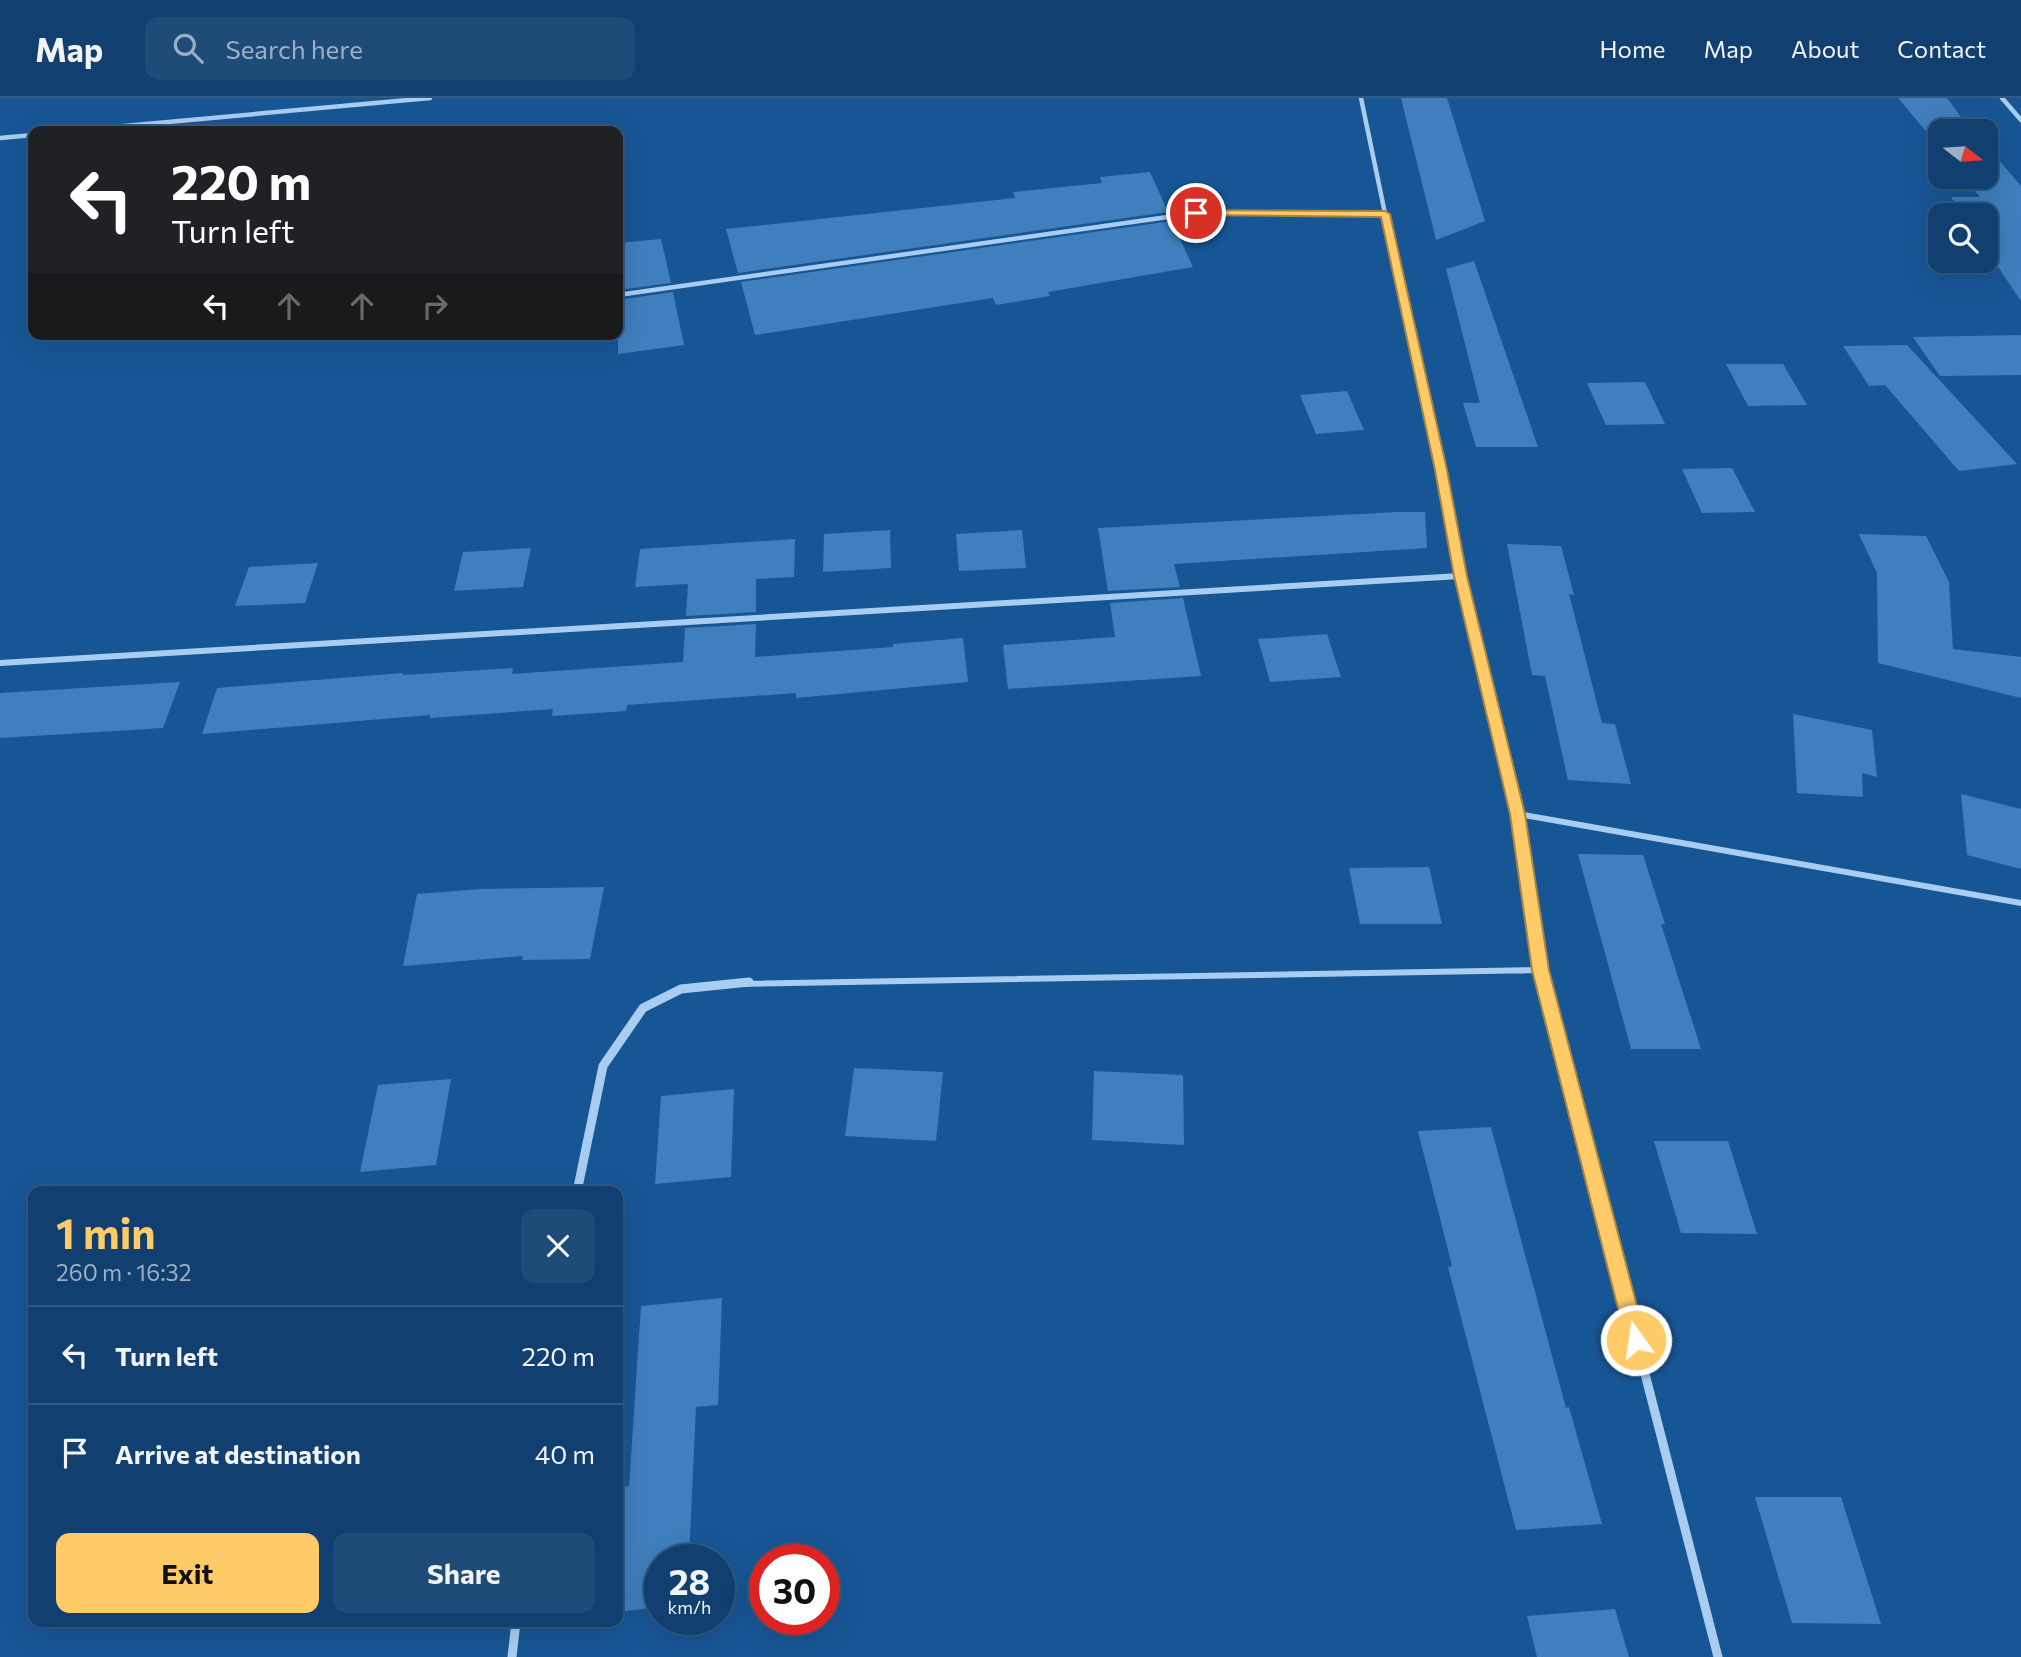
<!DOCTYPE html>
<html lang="en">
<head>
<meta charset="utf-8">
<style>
	body { margin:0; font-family:Commissioner,sans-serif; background:#1e4b78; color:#f1f3f6; height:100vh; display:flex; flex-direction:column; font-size:26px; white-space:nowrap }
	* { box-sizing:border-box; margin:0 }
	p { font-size:23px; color:#9cafc3 }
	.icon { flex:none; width:38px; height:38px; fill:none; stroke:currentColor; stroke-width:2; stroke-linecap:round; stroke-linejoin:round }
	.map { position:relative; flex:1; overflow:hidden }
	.panel { position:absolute; left:28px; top:1088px; width:595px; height:441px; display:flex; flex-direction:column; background:#114070; border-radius:14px; box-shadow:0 7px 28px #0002,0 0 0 2px #305983 }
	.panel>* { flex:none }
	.top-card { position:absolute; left:28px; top:28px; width:595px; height:214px; border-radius:14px; box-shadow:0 7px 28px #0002,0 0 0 2px #305983; background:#202124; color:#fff; overflow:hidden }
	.needle { width:46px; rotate:107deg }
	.fabs { position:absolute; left:1928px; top:21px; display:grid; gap:14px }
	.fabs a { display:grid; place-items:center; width:70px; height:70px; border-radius:14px; background:#114070; box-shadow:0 7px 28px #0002,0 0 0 2px #305983; font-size:35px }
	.speed { position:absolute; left:644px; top:1446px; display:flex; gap:14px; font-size:35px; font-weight:700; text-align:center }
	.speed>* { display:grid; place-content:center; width:91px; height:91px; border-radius:50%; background:#114070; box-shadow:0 7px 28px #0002,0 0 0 2px #305983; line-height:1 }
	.speed small { font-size:18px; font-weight:400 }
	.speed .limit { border:10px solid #d22; background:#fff; color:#111 }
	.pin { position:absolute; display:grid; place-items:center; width:60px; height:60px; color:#fff; margin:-30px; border:4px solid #fff; border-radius:50%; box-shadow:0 2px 7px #0007 }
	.me { position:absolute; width:77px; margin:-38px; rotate:346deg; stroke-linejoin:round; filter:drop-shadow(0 0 5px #0008) }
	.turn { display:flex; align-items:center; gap:24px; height:147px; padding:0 28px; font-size:32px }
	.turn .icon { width:91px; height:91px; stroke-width:2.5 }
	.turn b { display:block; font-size:49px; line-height:60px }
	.lanes { display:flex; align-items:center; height:66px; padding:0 28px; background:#0003; justify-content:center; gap:35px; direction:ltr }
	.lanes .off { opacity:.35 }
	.round { display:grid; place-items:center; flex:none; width:74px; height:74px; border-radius:14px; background:#1e4b78 }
	.headline { display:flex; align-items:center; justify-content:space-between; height:119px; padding:0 28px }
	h1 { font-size:42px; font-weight:700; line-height:52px; color:#ffca68 }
	.button { display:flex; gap:14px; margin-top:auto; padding:14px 28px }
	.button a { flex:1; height:80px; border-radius:14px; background:#ffca68; color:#111; font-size:28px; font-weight:700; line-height:80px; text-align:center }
	.button a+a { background:#1e4b78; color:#f1f3f6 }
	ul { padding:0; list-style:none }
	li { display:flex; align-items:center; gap:21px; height:98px; padding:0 28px; border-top:2px solid #305983 }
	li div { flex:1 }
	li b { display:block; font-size:26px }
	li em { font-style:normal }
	header { display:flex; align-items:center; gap:42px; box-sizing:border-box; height:98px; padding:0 35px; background:#114070; border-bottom:2px solid #305983 }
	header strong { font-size:33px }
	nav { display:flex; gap:38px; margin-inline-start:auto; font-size:24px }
	.search { width:490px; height:63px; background:#1e4b78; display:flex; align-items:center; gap:18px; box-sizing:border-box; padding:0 24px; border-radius:14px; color:#9cafc3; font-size:26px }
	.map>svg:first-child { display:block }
	.building { fill:#3f7fbd }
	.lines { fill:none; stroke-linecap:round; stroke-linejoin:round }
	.minor-far2 { stroke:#a8cdf1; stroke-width:4.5 }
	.minor-far1 { stroke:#a8cdf1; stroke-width:6 }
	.minor { stroke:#a8cdf1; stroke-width:9 }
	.route { fill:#ffca68; stroke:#a68344; stroke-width:2 }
</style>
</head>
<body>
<header>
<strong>Map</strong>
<div class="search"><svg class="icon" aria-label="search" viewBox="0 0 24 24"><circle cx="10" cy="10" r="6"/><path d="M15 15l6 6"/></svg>Search here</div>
<nav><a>Home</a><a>Map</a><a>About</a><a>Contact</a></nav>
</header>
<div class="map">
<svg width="2021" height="1559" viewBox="0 0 2021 1559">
	<rect width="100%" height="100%" fill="#175695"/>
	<path class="building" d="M1401 0H1447L1485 123 1436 142Z
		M1898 0H1947L1971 33H1941V51Z
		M1986 52H1990L2021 88V203L1986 151V117H1963L1951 99H1980L1963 79H1986Z
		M1150 74 1168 114 738 175 726 131 1015 100 1013 94 1102 85 1100 79Z
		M1172 123 1193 169 1048 194 1050 198 996 207 993 200 755 237 741 184Z
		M661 141 671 185 618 192V145Z
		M1474 163 1538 349H1476L1463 305H1480L1446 171Z
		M673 194 684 247 618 256V202Z
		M2021 237V277L1940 278 1913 239Z
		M1907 247 2017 366 1959 373 1885 287 1869 288 1843 248Z
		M1726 266H1783L1807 307 1748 308Z
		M1645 284 1665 326 1606 327 1587 285Z
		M1347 293 1364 332 1316 336 1300 297Z
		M1732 370 1755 414 1702 415 1682 371Z
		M1398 414H1425L1427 450 1174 466 1180 489 1108 493 1098 430Z
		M890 432 891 470 823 474 824 436Z
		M1022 432 1026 470 959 473 956 436Z
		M1859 436 1926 438 1949 484 1953 551 2021 559V600L1878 565 1877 475Z
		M795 441 794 479 756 481V514L686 518 688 486 635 489 640 451Z
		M1507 446 1561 448 1574 497 1569 496 1602 625 1615 626 1631 686 1568 682 1545 578 1532 577Z
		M531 450 523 489 454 493 463 454Z
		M318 465 305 505 235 508 249 469Z
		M1183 500 1201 578 1008 591 1003 547 1115 539 1110 505Z
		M756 526 755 559 893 549V546L963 540 968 584 796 600V595L627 607 626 613 552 618 553 611 430 620V617L202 636 217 590 403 575V577L513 570 512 576 683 564 685 530Z
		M1327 536 1341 579 1270 584 1258 541Z
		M180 584 163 630 0 640V595Z
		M1793 616 1872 632 1877 679 1862 675 1863 699 1797 695Z
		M1961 696 2021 711V771L1967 757Z
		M1578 756 1643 757 1665 826H1661L1701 951H1631Z
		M1429 769 1442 826H1360L1349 770Z
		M604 789 590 861 522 862 523 858 403 868 417 796 480 791Z
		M854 970 943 974 936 1043 845 1038Z
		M1094 973 1183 977 1184 1047 1092 1042Z
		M451 981 436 1067 360 1074 378 987Z
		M734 991 731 1079 655 1086 661 998Z
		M1491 1029 1566 1310 1569 1309 1602 1426 1516 1432 1448 1169 1452 1168 1418 1033Z
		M1654 1043H1728L1757 1136 1681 1135Z
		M722 1200 718 1307 696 1309 689 1461H660V1509L618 1514V1390L629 1388 641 1208Z
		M1755 1399H1841L1881 1526 1792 1525Z
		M1615 1511 1629 1559H1537L1527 1518Z"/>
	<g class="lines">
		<path class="minor-far2" d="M1361 0 1440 380
			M2002 0 2021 22
			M69 33 430 0
			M0 40 33 37
			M618 197 1196 115 1385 116"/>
		<path class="minor-far1" d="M1439 378 1460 478 1518 716 1545 886
			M0 565 1460 478
			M1518 716 2021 805
			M732 886 1541 872"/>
		<path class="minor" d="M1544 884 1718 1559
			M577 1094 603 968 643 910 681 891 749 884
			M512 1559 516 1524"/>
	</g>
	<path class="route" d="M1196 112 1385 113 1390 116 1447 372 1467 478 1525 716 1549 872 1646 1242 1643 1249 1636 1252 1629 1249 1626 1242 1532 872 1510 716 1454 478 1435 372 1381 119 1192 117V113Z"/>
</svg>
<div class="fabs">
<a><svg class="needle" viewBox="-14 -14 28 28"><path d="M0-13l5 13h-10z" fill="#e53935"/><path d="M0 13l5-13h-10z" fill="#9cafc3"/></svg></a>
<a><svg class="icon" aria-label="search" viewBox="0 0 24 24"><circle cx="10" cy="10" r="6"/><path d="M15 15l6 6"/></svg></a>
</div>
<div class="speed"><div>28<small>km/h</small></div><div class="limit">30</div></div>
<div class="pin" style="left:1196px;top:115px;background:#d93025"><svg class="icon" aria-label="arrive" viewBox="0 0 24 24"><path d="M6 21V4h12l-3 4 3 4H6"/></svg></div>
<svg class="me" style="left:1636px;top:1242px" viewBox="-20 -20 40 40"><circle r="17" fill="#ffca68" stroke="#fff" stroke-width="3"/><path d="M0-11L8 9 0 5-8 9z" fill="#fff"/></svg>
<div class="top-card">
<div class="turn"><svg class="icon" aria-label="left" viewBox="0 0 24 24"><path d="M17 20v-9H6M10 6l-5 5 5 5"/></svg><div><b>220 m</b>Turn left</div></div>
<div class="lanes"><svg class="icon" aria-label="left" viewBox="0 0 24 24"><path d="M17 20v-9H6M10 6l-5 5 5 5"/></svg><svg class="icon off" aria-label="ahead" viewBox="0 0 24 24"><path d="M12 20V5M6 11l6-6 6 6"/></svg><svg class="icon off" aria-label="ahead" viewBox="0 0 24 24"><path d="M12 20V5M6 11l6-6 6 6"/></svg><svg class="icon off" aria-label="right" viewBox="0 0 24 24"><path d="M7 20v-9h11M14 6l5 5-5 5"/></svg></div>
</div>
<section class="panel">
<div class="headline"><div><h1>1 min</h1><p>260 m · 16:32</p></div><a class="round"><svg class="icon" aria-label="close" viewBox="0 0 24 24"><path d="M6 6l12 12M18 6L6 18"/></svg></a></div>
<ul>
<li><svg class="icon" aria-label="left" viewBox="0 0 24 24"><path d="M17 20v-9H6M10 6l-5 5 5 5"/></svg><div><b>Turn left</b></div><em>220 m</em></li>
<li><svg class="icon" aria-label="arrive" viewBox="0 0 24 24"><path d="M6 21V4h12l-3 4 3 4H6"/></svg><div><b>Arrive at destination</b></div><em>40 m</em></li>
</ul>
<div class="button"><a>Exit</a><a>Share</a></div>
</section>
</div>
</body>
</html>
